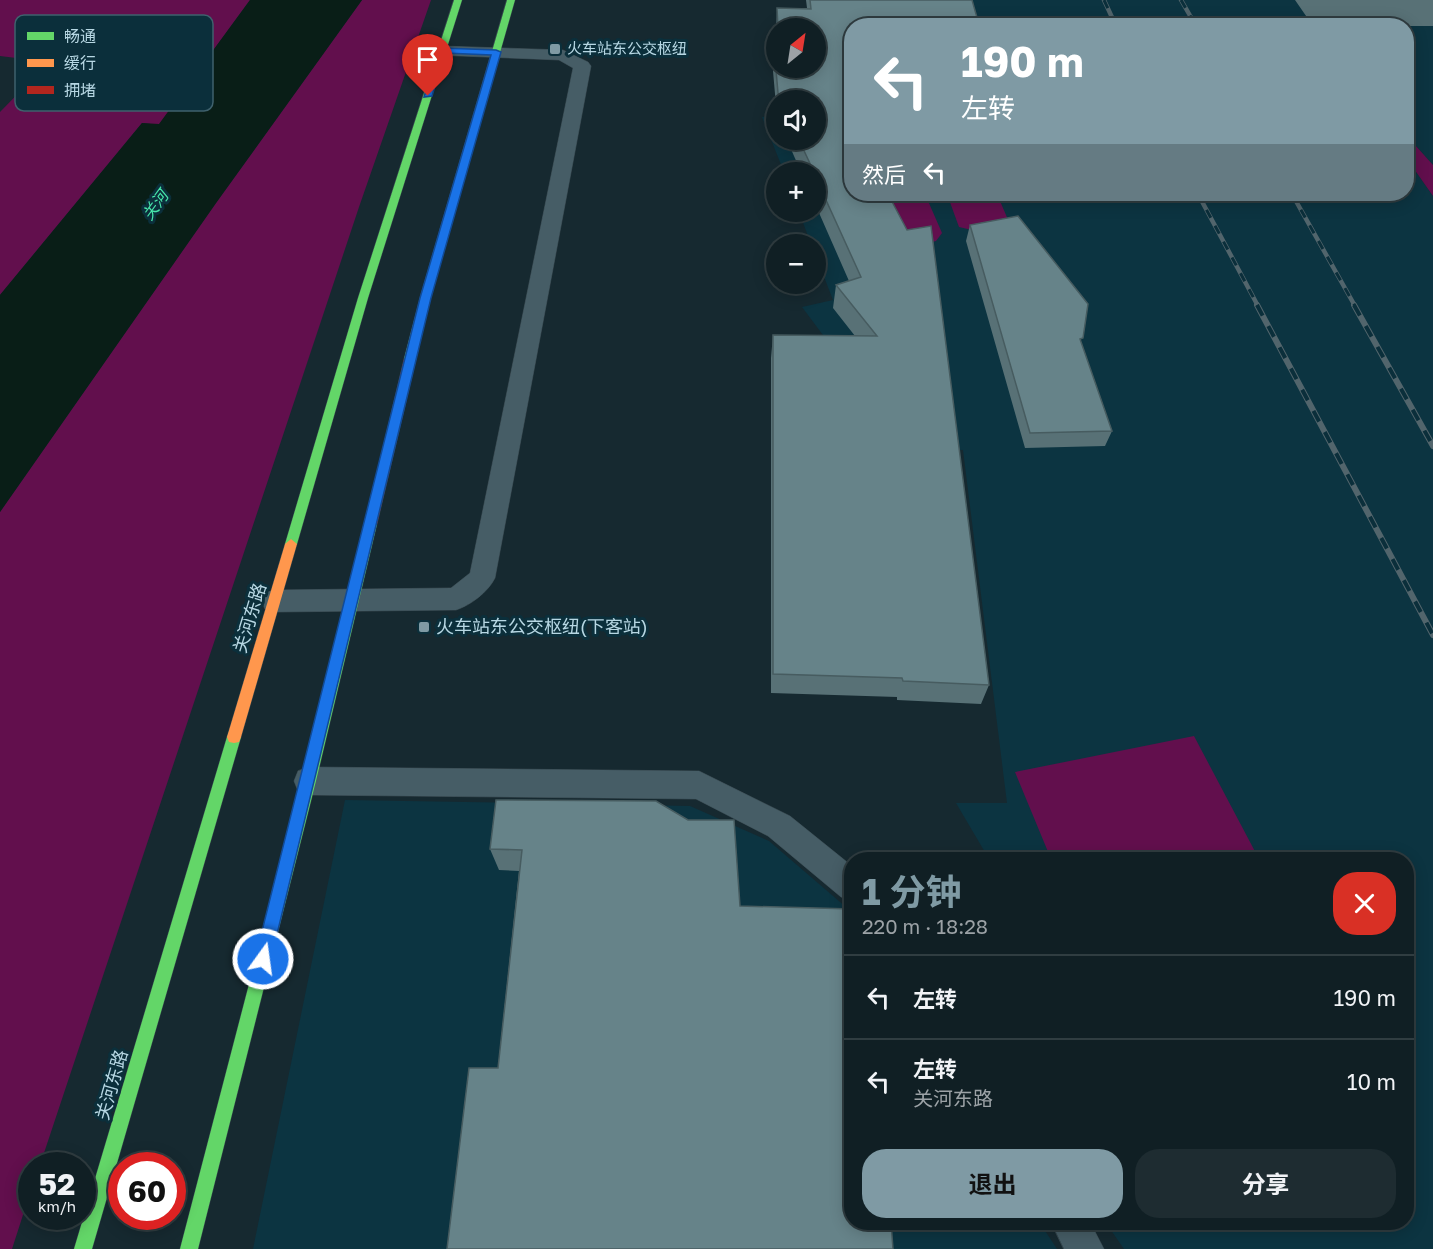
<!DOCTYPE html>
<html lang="zh">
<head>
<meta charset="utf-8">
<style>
	body { margin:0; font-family:"Golos Text","Noto Sans SC",sans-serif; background:#1e2c31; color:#f1f3f6; height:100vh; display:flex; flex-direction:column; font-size:22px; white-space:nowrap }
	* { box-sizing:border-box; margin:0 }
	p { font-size:20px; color:#9ca2a6 }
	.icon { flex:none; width:33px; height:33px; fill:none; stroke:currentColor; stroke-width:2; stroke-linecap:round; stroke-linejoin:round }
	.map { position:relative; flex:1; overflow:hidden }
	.drawer { position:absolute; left:844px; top:852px; width:570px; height:378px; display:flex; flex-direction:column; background:#101f24; border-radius:24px; box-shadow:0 3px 15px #0003,0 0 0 2px #303d41 }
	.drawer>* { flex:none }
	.top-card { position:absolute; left:844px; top:18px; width:570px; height:183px; border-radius:24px; box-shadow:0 3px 15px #0003,0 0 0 2px #303d41; background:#7f9aa4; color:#fff; overflow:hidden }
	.needle { width:39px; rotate:30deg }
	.controls { position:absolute; left:766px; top:18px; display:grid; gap:12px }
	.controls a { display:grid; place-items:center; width:60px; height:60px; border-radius:50%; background:#101f24; box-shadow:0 3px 15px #0003,0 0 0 2px #303d41; font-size:30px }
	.speed { position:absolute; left:18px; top:1152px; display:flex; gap:12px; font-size:30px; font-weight:700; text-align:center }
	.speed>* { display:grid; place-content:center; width:78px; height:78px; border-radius:50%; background:#101f24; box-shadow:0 3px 15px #0003,0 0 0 2px #303d41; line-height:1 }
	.speed small { font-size:15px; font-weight:400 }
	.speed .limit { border:9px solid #d22; background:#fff; color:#111 }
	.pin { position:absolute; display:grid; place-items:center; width:51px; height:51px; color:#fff; margin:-62px -26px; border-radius:50% 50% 50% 0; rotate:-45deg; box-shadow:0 0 6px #0007 }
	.pin .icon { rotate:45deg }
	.me { position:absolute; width:66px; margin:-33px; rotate:14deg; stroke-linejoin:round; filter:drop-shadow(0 0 4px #0008) }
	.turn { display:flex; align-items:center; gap:21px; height:126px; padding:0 18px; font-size:27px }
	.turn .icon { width:78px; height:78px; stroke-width:2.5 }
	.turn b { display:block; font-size:42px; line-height:51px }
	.then { display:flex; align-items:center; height:57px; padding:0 18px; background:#0003; gap:12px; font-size:22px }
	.round { display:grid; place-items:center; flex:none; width:63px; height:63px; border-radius:24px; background:#1e2c31 }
	.headline { display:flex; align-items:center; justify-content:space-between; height:102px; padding:0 18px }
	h1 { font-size:36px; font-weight:700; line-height:45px; color:#7f9aa4 }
	.action { display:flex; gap:12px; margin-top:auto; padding:12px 18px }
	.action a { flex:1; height:69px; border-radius:24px; background:#7f9aa4; color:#111; font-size:24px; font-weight:700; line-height:69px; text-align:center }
	.action a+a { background:#1e2c31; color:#f1f3f6 }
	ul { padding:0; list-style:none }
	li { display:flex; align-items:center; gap:18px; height:84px; padding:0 18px; border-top:2px solid #303d41 }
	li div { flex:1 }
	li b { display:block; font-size:22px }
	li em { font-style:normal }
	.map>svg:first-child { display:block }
	.built { fill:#0c3441 }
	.green { fill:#620f4d }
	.water { fill:#091e17 }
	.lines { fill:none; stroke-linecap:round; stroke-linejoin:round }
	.lane-casing { stroke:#35454c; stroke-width:1 }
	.fast-casing { stroke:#35454c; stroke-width:1 }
	.slow-casing { stroke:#35454c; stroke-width:1 }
	.jam-casing { stroke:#35454c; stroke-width:1 }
	.lane { fill:#465d66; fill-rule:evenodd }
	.fast { fill:#63d668; fill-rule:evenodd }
	.slow { fill:#ff974d; fill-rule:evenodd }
	.jam { fill:#b3261e; fill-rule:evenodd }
	.rail-far1-casing { stroke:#52656c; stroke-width:4.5 }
	.rail-casing { stroke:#52656c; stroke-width:6 }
	.rail-far1 { stroke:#0b2f3b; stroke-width:3; stroke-dasharray:9; stroke-linecap:butt }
	.rail { stroke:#0b2f3b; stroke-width:4; stroke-dasharray:12; stroke-linecap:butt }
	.wall { fill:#587176; fill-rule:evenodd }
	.building { fill:#668389; stroke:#475c60; stroke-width:1.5 }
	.route { fill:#1a73e8; stroke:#114b97; stroke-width:1.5 }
	.poi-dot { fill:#7f9aa4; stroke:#0b2f3b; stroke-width:2 }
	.labels { text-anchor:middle; stroke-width:6; stroke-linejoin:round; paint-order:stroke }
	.far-poi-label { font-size:15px; fill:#b7d7e3; stroke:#0b2f3b; text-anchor:start }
	.far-water-label { font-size:16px; font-style:italic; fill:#47e7aa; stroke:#0b2f3b }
	.street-label { font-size:18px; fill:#b7d7e3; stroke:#0b2f3b }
	.poi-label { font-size:18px; fill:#b7d7e3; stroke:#0b2f3b; text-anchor:start }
	.key { fill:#0b2f3b; stroke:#3f616d; stroke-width:1.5 }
	.key-label { font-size:16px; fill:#b7d7e3 }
</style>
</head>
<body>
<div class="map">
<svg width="1433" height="1249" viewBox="0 0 1433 1249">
	<rect width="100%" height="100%" fill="#162930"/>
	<path class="built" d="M968 0H1433V165L1407 136V26L976 25Z
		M777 116V140H816L852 194H1407V159L1433 196V1249H1124L1106 1223 1407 1222V860L989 859 956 803H1007L963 450 908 449 802 307 833 300 816 256V244H811L799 212H816V172H784L762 117Z
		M345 800 690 806 769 841 847 908 852 917V1222L1040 1223 1057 1249H253Z"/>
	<path class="green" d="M0 0H250L159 125 142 123 0 295V112L49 62 0 56Z
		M362 0H431L359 207 40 1165 32 1166 31 1190 12 1249H0V512L216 203Z
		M1407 136 1433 165V196L1407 159Z
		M886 194H925L942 233 936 241 913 247Z
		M947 194H997L1009 222 972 230 959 227Z
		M1194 736 1259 859H1051L1015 772Z"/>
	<path class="water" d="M250 0H362L216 203 0 512V295L142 123 159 124Z"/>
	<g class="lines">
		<defs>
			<path id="lane" d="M442 46 563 50 588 62 591 66 495 578C488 592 471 605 456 610L274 612 265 609 261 601 265 593 274 590 451 588 470 573 573 68 559 60 436 55 433 51 436 47Z
				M309 767 699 771 790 816 852 866V901L841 897 768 836 696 799 309 795 298 791 294 781 298 771Z
				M1051 1222H1090L1104 1249H1064Z"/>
			<path id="fast" d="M454 0H462L368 298 297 544 291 549 285 544 358 298Z
				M507 0H515L430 298 416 359 410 363 404 359 420 298Z
				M371 519 377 524 316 781 198 1249H180L302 781 365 524Z
				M234 731 239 732 241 737 92 1249H74L227 737 229 732Z"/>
			<path id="slow" d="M291 539 297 544 241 737 239 742 234 743 229 742 227 737 285 544Z"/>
			<path id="jam" d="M410 355 416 359 377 524 371 529 365 524 404 359Z"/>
		</defs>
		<use href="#lane" class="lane-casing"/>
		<use href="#fast" class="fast-casing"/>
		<use href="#slow" class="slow-casing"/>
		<use href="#jam" class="jam-casing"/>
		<use href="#lane" class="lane"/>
		<use href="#fast" class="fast"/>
		<use href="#slow" class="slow"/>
		<use href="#jam" class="jam"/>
		<defs>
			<path id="rail-far1" d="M1104 0 1116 26
				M1181 0 1196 26
				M1198 194 1258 306
				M1292 194 1355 306"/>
			<path id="rail" d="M1257 305 1433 635
				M1354 305 1433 446"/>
		</defs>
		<use href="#rail-far1" class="rail-far1-casing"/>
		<use href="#rail" class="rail-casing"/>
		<use href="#rail-far1" class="rail-far1"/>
		<use href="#rail" class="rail"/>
	</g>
	<path class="wall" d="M806 0H972L978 21 977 26H852V194L989 685 981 704 897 700V697L771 693V358L773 335 855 336 833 308 836 285 849 281 816 206V172H801L787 140H816V100H777V117L773 71 774 47H776V31L777 8H807ZM777 28H816L777 68Z
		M1295 0H1433V26H1313Z
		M970 225 1081 342 1112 431 1105 446 1025 448 966 241Z
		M496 800 740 906 498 1068 519 871 499 870 490 849Z"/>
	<path class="building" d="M810 0H972L978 21H955L957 26H852V194H888L907 230 931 226 989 685 903 681 902 678 773 674V335L877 336 836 285 861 277 816 178V172H814L799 140H816V100H781L778 93 774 47H777V68H816V28H778L777 8 811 9Z
		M1018 216 1088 304 1083 338 1080 339 1112 431 1030 433 970 225Z
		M496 800 656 801 688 820H734L740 906 852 909V1222H891L893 1249H447L469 1068H498L522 850 490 849Z"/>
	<path class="route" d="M442 48 496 50 501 52 431 298 271 959 269 965 263 967 257 965 255 959 420 298 491 55 445 53 432 96 424 97 438 51Z"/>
	<g class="poi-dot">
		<rect x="549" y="43" width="12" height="12" rx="3"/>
		<rect x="418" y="621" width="12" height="12" rx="3"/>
	</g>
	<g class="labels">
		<g class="far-poi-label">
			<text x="567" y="54">火车站东公交枢纽</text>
		</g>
		<g class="far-water-label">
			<text transform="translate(155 205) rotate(-54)" y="6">关河</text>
		</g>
		<g class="street-label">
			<text transform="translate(250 618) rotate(-73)" y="6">关河东路</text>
			<text transform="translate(112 1085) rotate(-74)" y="6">关河东路</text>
		</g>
		<g class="poi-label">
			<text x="436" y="633">火车站东公交枢纽(下客站)</text>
		</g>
	</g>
	<rect x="15" y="15" width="198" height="96" rx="9" class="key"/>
	<rect x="27" y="32" width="27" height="8" fill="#63d668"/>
	<rect x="27" y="59" width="27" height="8" fill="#ff974d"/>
	<rect x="27" y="86" width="27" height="8" fill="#b3261e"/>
	<g class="key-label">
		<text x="64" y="42">畅通</text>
		<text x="64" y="69">缓行</text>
		<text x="64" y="96">拥堵</text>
	</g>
</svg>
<div class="controls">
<a><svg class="needle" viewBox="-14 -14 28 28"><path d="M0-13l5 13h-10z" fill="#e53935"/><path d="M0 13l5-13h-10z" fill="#9ca2a6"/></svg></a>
<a><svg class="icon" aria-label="sound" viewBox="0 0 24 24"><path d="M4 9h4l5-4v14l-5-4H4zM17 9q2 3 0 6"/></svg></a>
<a>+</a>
<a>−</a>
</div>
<div class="speed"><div>52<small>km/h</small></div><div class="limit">60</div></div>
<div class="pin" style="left:428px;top:96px;background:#d93025"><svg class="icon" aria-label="arrive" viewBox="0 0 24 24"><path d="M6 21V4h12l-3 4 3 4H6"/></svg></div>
<svg class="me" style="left:263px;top:959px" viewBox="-20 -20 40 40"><circle r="17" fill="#1a73e8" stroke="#fff" stroke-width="3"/><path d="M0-11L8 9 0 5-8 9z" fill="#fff"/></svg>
<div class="top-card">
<div class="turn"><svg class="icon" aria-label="left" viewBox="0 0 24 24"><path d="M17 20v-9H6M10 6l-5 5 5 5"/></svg><div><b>190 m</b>左转</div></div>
<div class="then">然后<svg class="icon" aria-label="left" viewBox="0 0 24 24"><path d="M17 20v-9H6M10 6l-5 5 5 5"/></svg></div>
</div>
<section class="drawer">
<div class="headline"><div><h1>1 分钟</h1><p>220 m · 18:28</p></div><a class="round" style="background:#d93025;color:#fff"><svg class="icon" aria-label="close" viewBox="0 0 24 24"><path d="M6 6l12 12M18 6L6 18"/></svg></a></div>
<ul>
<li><svg class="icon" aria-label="left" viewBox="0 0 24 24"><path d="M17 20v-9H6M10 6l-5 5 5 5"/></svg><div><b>左转</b></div><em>190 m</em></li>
<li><svg class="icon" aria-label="left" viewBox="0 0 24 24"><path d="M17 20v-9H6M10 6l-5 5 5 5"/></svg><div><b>左转</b><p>关河东路</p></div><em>10 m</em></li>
</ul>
<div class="action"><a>退出</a><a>分享</a></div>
</section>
</div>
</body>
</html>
